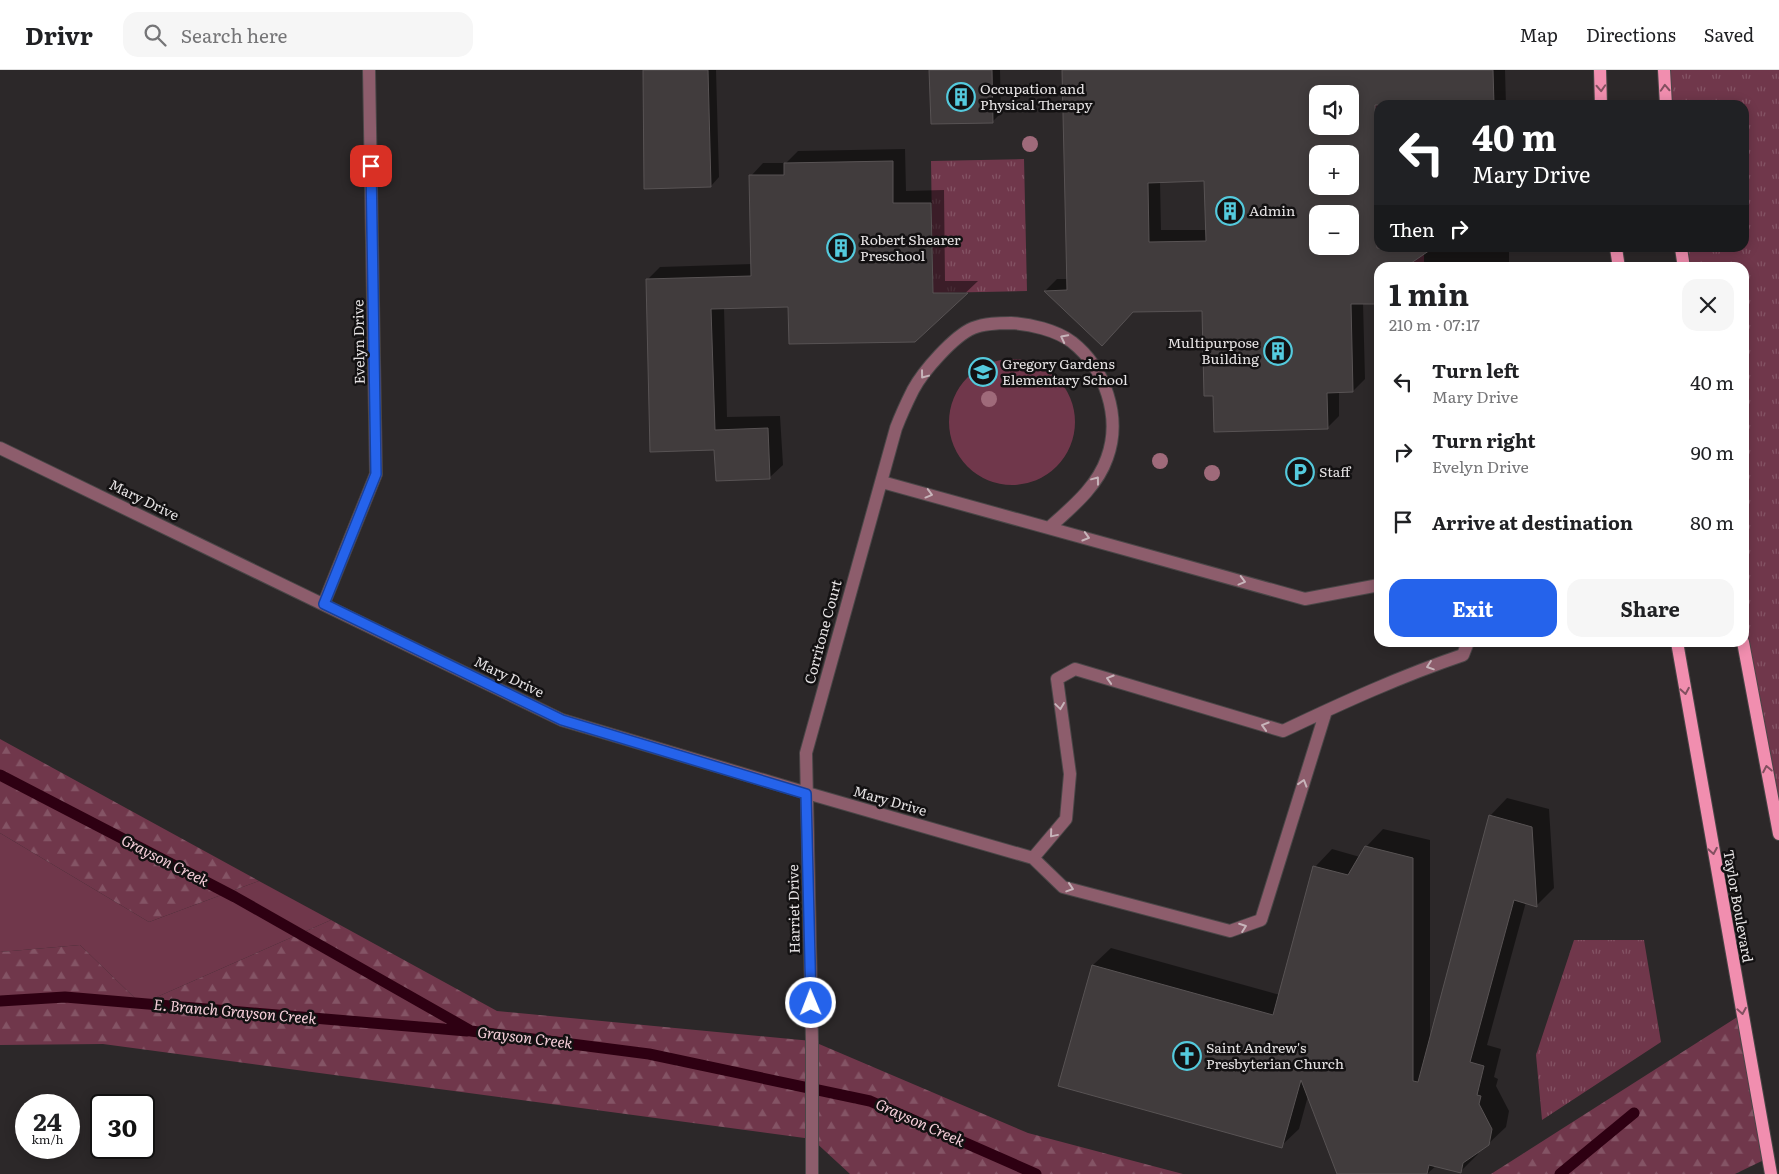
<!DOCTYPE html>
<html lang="en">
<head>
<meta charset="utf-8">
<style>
	body { margin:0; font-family:Literata,serif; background:#f6f6f6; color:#202124; height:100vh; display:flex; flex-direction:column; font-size:19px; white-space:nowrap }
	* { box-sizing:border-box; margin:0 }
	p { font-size:16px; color:#757577 }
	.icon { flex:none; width:28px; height:28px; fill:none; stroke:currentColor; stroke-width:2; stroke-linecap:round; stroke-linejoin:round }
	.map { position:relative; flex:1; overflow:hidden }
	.sheet { position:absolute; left:1374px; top:192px; width:375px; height:385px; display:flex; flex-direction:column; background:#fff; border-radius:15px; box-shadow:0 2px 12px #0003 }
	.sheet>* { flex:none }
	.banner { position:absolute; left:1374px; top:30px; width:375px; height:152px; border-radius:15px; box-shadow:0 2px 12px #0003; background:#202124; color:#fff; overflow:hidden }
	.buttons { position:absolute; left:1309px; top:15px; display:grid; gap:10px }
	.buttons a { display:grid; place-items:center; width:50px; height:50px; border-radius:10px; background:#fff; box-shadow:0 2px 12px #0003; font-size:25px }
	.speed { position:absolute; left:15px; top:1024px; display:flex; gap:10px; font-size:25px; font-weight:700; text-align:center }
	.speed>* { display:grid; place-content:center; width:65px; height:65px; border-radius:50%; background:#fff; box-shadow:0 2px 12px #0003; line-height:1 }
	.speed small { font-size:12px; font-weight:400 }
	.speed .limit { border:2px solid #111; border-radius:8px; background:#fff; color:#111 }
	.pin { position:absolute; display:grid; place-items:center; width:42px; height:42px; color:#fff; margin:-21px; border-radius:10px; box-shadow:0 2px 8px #0006 }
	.me { position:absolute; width:55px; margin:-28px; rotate:359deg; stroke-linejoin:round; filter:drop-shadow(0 0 4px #0008) }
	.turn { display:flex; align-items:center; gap:18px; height:105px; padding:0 15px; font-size:22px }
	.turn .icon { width:65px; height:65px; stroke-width:2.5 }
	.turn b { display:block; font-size:35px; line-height:42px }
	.then { display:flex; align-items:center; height:48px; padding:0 15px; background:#0003; gap:10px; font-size:19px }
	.round { display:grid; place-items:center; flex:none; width:52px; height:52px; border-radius:15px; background:#f6f6f6 }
	.overview { display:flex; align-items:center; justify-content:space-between; height:85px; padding:0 15px }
	h1 { font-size:30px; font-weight:700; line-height:38px }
	.primary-button { display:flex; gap:10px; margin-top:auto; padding:10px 15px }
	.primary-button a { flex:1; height:58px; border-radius:15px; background:#2563eb; color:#fff; font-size:20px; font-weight:700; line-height:58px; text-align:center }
	.primary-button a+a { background:#f6f6f6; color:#202124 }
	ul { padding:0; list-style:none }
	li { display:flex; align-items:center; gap:15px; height:70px; padding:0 15px }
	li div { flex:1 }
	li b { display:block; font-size:19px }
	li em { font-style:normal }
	header { display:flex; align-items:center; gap:30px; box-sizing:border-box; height:70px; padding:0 25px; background:#fff; border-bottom:1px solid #e0e0e0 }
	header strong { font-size:24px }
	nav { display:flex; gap:28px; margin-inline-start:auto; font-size:18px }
	.search { width:350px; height:45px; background:#f6f6f6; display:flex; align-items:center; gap:12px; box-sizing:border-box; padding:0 18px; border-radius:15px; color:#757577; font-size:19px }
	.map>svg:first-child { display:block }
	.grass { fill:#70374b }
	.forest { fill:url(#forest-firs) }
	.park { fill:url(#park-tufts) }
	.shadow { fill:#0007; fill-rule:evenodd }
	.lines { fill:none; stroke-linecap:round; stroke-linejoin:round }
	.stream { stroke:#2e0012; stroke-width:11 }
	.building { fill:#413c3d; stroke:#585354; fill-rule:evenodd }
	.minor-casing { stroke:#4a4647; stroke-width:14 }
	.major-casing { stroke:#4a4647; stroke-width:14 }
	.minor { stroke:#8d5d6c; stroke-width:12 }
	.major { stroke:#f18eaf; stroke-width:12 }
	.tree { fill:#9f6a7a }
	.oneway { stroke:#825060 }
	.oneway2 { stroke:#c7b4ba }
	.route-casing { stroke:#184099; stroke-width:12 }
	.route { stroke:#2563eb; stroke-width:9 }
	.labels { text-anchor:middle; stroke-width:5; stroke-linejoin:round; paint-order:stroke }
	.poi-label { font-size:14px; fill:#e6e3e4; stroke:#131112; text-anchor:start }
	.street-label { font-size:14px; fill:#e6e3e4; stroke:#131112 }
	.water-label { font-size:15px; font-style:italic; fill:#f6cfda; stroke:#131112 }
</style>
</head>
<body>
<header>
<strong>Drivr</strong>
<div class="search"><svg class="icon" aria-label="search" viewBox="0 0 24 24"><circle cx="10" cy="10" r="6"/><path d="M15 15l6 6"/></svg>Search here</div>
<nav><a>Map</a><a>Directions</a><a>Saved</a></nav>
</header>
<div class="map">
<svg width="1779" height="1104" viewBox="0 0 1779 1104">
	<defs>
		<pattern id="forest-firs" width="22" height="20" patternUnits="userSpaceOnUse" patternTransform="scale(1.25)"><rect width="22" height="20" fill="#70374b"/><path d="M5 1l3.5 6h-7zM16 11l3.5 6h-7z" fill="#845465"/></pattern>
		<pattern id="park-tufts" width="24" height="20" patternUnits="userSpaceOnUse" patternTransform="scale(1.25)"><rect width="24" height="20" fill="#70374b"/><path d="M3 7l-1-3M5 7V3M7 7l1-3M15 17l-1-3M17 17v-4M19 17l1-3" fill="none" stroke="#845465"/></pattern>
	</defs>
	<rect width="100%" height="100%" fill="#2c2829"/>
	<path class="grass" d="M1374 0 1379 35V178H1424V197L1379 198 1378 216Z
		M949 352a63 63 0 1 1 126 0a63 63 0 1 1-126 0Z
		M0 763 149 852 259 811 331 850 141 934 80 875 0 882Z"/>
	<path class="forest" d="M0 669 259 811 149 852 0 763Z
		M331 850 497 941 812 971 1028 1063 1183 1104H850L812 1069 103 974 0 975V882L80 875 141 934Z
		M1742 944 1768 1088 1735 1104H1491Z"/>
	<path class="park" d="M1664 0H1779V766L1744 572V198L1684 197 1681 178H1744V35H1666Z
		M1024 89 1027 221 933 223 931 91Z
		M1574 870H1644L1661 972 1542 1050 1536 985Z"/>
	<path class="shadow" d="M645 0H716L719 107 711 116Z
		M931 0H1000L1001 43 992 52Z
		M1063 0H1505L1506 35H1379V178H1509V198H1379L1363 233 1365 309 1353 321H1339V346L1327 358 1214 324 1203 239 1045 221 1057 209H1068ZM1318 24H1350V56H1318ZM1318 84H1350V116H1318ZM1206 110 1207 160H1161L1160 111ZM1318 144H1350V176H1318Z
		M905 79 906 121 944 120 945 211H978L915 271 790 236 724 238 727 347 780 346 783 395 770 407 715 379 647 210 660 197 752 194 751 106 763 93H786L798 81Z
		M1507 728 1549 739 1554 818 1537 835 1526 832 1487 975 1501 979 1494 1007 1498 1009 1496 1016 1509 1041 1506 1057 1488 1074 1479 1081 1478 1084 1461 1101 1437 1095 1427 1104H1338L1308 1026 1299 1059 1281 1076 1093 895 1111 878 1280 925 1315 797 1332 779 1360 787 1366 777 1383 759 1430 770V969L1490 746Z"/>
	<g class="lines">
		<path class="stream" d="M0 705 235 827 471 961 649 984 870 1031 1036 1104
			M0 931 65 927 467 961
			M1560 1104 1634 1043"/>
	</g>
	<path class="building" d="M643 0H708L711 117 644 119Z
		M929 0H992L993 53 931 54Z
		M1062 0H1493L1494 35H1375L1377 178H1433L1404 198H1379V234H1351L1353 322 1327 323 1328 359 1214 362 1213 326H1204L1202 241 1133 242 1102 276 1044 221 1067 220ZM1318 24H1350V56H1318ZM1318 84H1350V116H1318ZM1204 111 1206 171 1149 172 1148 113ZM1318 144H1350V176H1318Z
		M893 91V133H931L933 223H968L915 272 789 274 788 237 711 239 715 360 768 358 770 409 716 411 714 380 650 382 646 209 751 206 749 105H784V93Z
		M1489 745 1532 757 1537 837 1514 830 1470 992 1484 996 1477 1025 1481 1026 1479 1034 1492 1059 1489 1075 1463 1093 1461 1103 1429 1095 1427 1104H1337L1301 1010 1282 1078 1058 1016 1092 895 1273 945 1313 796 1348 805 1365 776 1413 788V1011L1418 1012Z"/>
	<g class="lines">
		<defs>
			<path id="minor" d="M0 378 562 650 807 723 1033 788 1063 817 1230 861 1261 850 1326 641
				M882 412 1305 529 1379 515
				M324 533 376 404 369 0
				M1033 788 1066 749 1070 704 1057 609 1075 599 1283 661C1342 633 1401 606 1463 585L1468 572
				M812 1104V971L806 683 896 358C901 345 907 332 913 320 923 301 954 266 973 258 985 253 999 253 1011 253 1030 254 1056 260 1072 272 1105 298 1122 347 1107 388 1097 417 1072 437 1050 457"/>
			<path id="major" d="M1600 0 1601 35
				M1664 0 1666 35
				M1616 178 1619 198
				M1681 178 1684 198
				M1677 572 1771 1104
				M1743 572 1779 764"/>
		</defs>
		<use href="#minor" class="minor-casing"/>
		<use href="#major" class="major-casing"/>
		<use href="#minor" class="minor"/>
		<use href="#major" class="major"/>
	</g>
	<g class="tree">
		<circle cx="1030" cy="74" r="8"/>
		<circle cx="989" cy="329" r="8"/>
		<circle cx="1160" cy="391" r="8"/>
		<circle cx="1212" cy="403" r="8"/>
	</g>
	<defs><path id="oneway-chevron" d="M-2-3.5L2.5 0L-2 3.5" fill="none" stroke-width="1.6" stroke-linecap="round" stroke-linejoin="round" transform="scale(1.25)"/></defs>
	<g class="oneway">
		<use href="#oneway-chevron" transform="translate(1601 18) rotate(87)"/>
		<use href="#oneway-chevron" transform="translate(1665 18) rotate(-93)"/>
		<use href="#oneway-chevron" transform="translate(1685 621) rotate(80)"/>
		<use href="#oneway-chevron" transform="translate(1767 699) rotate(-101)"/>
		<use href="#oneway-chevron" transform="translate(1713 781) rotate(80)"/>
		<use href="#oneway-chevron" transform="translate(1742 941) rotate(80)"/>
	</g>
	<g class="oneway2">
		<use href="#oneway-chevron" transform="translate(1064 268) rotate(-153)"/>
		<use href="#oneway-chevron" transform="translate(924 305) rotate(127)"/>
		<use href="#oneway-chevron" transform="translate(1096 410) rotate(-53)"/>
		<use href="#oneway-chevron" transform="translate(929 424) rotate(15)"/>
		<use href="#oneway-chevron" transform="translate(1086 467) rotate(16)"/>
		<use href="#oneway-chevron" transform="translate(1242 511) rotate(15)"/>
		<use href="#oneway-chevron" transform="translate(1430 596) rotate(161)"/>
		<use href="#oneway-chevron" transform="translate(1110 609) rotate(-163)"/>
		<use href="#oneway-chevron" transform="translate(1060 636) rotate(82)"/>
		<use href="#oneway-chevron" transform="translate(1265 656) rotate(-163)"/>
		<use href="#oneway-chevron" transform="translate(1303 713) rotate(-73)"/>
		<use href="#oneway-chevron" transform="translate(1053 764) rotate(130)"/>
		<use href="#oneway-chevron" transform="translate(1070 818) rotate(18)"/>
		<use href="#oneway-chevron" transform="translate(1243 857) rotate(-20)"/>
	</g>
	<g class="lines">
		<defs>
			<path id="route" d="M371 96 376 404 324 534 562 650 806 724 811 933"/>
		</defs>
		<use href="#route" class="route-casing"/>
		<use href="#route" class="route"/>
	</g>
	<defs>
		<symbol id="building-ring" viewBox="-11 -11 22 22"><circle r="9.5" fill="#131112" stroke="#54cadd" stroke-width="1.5"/><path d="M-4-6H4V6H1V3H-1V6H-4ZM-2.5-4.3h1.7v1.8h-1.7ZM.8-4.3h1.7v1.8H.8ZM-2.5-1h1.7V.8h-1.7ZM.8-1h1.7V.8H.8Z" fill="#54cadd"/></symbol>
		<symbol id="school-ring" viewBox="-11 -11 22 22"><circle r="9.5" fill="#131112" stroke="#54cadd" stroke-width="1.5"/><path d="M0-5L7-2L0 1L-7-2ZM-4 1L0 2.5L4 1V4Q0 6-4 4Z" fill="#54cadd"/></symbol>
		<symbol id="parking-ring" viewBox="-11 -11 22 22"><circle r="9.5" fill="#131112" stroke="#54cadd" stroke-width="1.5"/><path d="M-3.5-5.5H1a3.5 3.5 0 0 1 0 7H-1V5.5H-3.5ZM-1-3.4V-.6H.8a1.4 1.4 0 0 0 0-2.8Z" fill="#54cadd"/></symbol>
		<symbol id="church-ring" viewBox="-11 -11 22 22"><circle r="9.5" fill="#131112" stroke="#54cadd" stroke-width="1.5"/><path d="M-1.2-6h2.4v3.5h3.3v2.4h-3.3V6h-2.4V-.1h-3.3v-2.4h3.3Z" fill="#54cadd"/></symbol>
	</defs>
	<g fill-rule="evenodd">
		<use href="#building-ring" x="945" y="11" width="32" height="32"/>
		<use href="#building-ring" x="1214" y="125" width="32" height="32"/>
		<use href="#building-ring" x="825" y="162" width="32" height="32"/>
		<use href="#building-ring" x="1262" y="265" width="32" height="32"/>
		<use href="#school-ring" x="967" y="286" width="32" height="32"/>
		<use href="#parking-ring" x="1284" y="386" width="32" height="32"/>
		<use href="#church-ring" x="1171" y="970" width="32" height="32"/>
	</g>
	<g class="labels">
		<g class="poi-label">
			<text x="980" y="24">Occupation and<tspan x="980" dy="16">Physical Therapy</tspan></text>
			<text x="1249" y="146">Admin</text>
			<text x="860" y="175">Robert Shearer<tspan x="860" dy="16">Preschool</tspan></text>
			<text x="1259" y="278" text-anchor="end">Multipurpose<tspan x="1259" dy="16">Building</tspan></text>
			<text x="1002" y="299">Gregory Gardens<tspan x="1002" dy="16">Elementary School</tspan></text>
			<text x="1319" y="407">Staff</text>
			<text x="1206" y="983">Saint Andrew's<tspan x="1206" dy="16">Presbyterian Church</tspan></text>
		</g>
		<g class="street-label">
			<text transform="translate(359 272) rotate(-91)" y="5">Evelyn Drive</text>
			<text transform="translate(144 430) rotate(26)" y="5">Mary Drive</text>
			<text transform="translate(823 562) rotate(-75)" y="5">Corritone Court</text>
			<text transform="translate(509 607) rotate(26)" y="5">Mary Drive</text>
			<text transform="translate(890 731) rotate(16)" y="5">Mary Drive</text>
			<text transform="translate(1738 836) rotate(80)" y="5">Taylor Boulevard</text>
			<text transform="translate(794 839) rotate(-91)" y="5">Harriet Drive</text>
		</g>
		<g class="water-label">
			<text transform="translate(165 791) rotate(27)" y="5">Grayson Creek</text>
			<text transform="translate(235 942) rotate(5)" y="5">E. Branch Grayson Creek</text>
			<text transform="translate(525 968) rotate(7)" y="5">Grayson Creek</text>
			<text transform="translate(920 1053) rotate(24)" y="5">Grayson Creek</text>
		</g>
	</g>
</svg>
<div class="buttons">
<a><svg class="icon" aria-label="sound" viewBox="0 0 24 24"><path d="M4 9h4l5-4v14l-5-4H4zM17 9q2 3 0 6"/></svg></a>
<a>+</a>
<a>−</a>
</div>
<div class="speed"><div>24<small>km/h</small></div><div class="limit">30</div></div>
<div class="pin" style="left:371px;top:96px;background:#d93025"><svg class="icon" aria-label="arrive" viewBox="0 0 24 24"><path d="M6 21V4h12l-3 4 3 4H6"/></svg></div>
<svg class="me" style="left:811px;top:933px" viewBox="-20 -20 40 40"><circle r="17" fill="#2563eb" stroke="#fff" stroke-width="3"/><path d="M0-11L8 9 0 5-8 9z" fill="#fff"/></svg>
<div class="banner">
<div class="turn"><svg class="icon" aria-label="left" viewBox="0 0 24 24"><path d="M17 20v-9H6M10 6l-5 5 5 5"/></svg><div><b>40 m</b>Mary Drive</div></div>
<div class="then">Then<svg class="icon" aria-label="right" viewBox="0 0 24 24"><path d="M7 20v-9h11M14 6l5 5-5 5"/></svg></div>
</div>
<section class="sheet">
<div class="overview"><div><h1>1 min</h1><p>210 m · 07:17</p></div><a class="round"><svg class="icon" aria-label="close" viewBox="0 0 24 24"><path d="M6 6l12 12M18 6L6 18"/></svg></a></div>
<ul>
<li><svg class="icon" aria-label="left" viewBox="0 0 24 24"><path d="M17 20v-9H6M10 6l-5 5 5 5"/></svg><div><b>Turn left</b><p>Mary Drive</p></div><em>40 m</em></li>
<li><svg class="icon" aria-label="right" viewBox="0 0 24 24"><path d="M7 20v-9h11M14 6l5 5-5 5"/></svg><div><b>Turn right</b><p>Evelyn Drive</p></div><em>90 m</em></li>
<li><svg class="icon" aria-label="arrive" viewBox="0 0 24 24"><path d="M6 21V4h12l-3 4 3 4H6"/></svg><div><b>Arrive at destination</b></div><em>80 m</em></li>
</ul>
<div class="primary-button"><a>Exit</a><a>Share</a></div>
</section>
</div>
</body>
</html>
